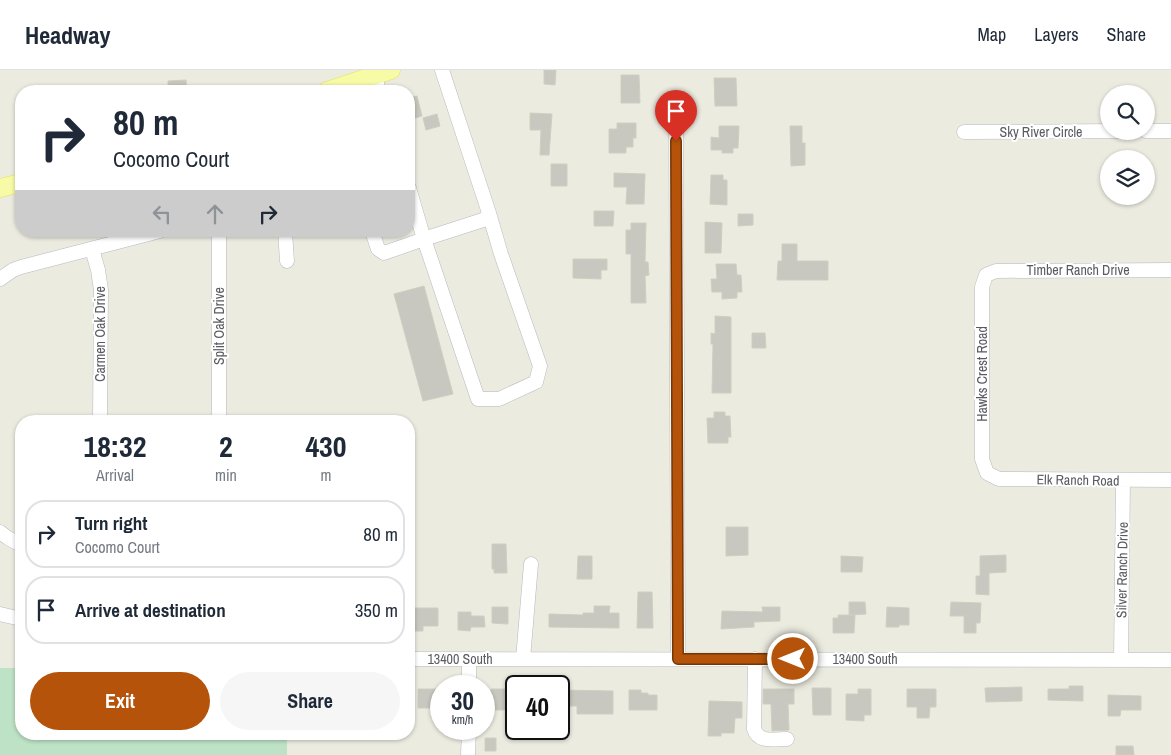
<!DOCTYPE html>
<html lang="en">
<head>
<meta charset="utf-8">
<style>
	body { margin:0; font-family:"Archivo Narrow",sans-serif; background:#f6f6f7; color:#1f2937; height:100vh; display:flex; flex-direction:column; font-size:19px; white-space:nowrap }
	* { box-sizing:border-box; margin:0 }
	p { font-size:16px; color:#747a83 }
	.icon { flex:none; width:28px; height:28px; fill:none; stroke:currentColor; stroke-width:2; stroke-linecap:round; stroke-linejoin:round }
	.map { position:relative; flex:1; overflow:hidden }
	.panel { position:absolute; left:15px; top:345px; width:400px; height:325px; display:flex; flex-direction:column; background:#fff; border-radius:20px; box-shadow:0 1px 4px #0004 }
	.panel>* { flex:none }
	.guide { position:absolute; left:15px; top:15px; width:400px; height:152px; border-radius:20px; box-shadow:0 1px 4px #0004; background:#fff; color:#1f2937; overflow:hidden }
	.buttons { position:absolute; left:1100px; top:15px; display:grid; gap:10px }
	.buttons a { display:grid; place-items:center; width:55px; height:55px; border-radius:50%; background:#fff; box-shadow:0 1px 4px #0004; font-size:25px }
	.speed { position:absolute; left:430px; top:605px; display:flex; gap:10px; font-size:25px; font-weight:700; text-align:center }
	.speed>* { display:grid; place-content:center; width:65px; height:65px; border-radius:50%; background:#fff; box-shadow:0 1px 4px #0004; line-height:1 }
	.speed small { font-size:12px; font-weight:400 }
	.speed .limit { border:2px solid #111; border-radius:8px; background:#fff; color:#111 }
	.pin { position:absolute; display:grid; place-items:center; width:42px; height:42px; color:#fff; margin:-51px -21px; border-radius:50% 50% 50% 0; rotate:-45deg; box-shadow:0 0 5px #0007 }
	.pin .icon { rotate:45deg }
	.me { position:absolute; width:55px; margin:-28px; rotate:270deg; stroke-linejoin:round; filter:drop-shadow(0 0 4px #0008) }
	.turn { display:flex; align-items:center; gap:18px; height:105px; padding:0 15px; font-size:22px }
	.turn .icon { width:65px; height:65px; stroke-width:2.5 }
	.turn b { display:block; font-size:35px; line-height:42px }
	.lanes { display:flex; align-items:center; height:48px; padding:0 15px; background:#0003; justify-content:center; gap:25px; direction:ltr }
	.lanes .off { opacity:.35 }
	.eta { display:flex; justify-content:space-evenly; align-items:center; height:85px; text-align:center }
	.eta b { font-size:30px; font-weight:700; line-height:35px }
	.primary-button { display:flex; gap:10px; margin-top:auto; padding:10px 15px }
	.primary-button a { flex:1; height:58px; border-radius:30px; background:#b45309; color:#fff; font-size:20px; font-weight:700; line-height:58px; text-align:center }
	.primary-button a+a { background:#f6f6f7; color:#1f2937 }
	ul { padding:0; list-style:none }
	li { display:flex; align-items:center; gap:15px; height:68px; margin:0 10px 8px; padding:0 5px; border:2px solid #e0e1e3; border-radius:20px }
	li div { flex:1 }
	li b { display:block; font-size:19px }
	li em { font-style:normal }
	header { display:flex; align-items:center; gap:30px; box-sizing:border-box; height:70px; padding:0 25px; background:#fff; border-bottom:1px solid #e0e1e3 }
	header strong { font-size:24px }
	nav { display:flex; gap:28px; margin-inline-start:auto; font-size:18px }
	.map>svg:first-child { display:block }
	.green { fill:#bde2c5 }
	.building { fill:#c8c8c0; stroke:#d0cebf }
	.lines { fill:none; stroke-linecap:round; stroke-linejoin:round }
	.minor-casing { stroke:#b8b9bf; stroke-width:15 }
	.major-casing { stroke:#eae05a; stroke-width:19 }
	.minor { stroke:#fff; stroke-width:14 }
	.major { stroke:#f7fba6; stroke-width:18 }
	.route-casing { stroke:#753606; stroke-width:12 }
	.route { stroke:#b45309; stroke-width:9 }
	.labels { text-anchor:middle; stroke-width:4; stroke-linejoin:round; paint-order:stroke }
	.street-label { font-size:14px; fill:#595b61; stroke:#fff }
</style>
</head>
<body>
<header>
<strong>Headway</strong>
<nav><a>Map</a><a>Layers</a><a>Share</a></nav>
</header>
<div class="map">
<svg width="1171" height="685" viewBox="0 0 1171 685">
	<rect width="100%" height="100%" fill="#ebebe0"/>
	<path class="green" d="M0 598H21V664H287V685H0Z"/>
	<path class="building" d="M544 0H556L555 15 544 14Z
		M621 5H639L640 33H621Z
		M714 8H736L737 36H715Z
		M186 10 187 21H168V11Z
		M417 26 422 46 412 49 411 45 409 46V28Z
		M530 43 552 44 549 85H540L541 60H530Z
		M437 44 440 56 426 60 423 48Z
		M617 53H636V68H633V77H626V83H609V59H617Z
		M719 56H739L738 78H733V83H722V80H711V67L719 68Z
		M790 56H802V73H805V95L791 96Z
		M551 94H567V116H551Z
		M614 103 645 104 644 134H626L627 117H614Z
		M711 105H723V110H727V135L710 134Z
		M594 141H614L613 156H594Z
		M738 144H753V155L738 156Z
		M705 152 722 153 721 183H705Z
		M631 153H646L645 192H648L649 205 645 206 646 233H631V184H626V160H631Z
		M782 174H797V191H828V210H777L778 191H782Z
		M573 189H607V200H601V209L573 208Z
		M716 194H736L737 205H741L742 222H737V228L722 229V222H712L711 209H717Z
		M424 216 453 324 423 331 394 224Z
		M715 246 731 247V323H712L713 274H711V263L715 264Z
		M752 263H765L766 278H752Z
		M714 342H725V346H730L731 367H728V373H708L707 348H714Z
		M726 457H748V485L726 486Z
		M492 474H506L507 503H494V499H492Z
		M1006 485V502L989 503V525L976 524V506H980V486Z
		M578 486H592V509H577Z
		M841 486 863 487 862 502H841Z
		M638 522H652L653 558H637Z
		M849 532H865L866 544 849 545Z
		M951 532 981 533 980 553H976V563H964V546H950Z
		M594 536H610L609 543H619V558L549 557V544L583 545V543H594Z
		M492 537H508V554L492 553Z
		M762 537H780V551L754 552V557L721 559 722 541 763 542Z
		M887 537 909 538V555H899V557H886Z
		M411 538H438V556H423V561H411Z
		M458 542H471V546H484L485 557H471L470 561 458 560Z
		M838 545H855L854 563H833V548H838Z
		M1069 616H1083V631L1048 630V619H1069Z
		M1022 617V631L986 632 985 618Z
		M812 618H831V645H813Z
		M418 619H441V638H418Z
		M491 619H516V632H510L509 640H491Z
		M763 619H794V634H788L789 660 772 661 771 634H763Z
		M858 619H871V645H864V651L846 650V624H858Z
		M907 619H936V637H930L929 648H917V637H907Z
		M559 620 613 621V644H577V636H559Z
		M629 620H641V623H648V625H657V640H629Z
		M1108 625 1141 626V640H1121L1120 646H1108Z
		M709 631 742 632V648H735L734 663H721V666H708Z
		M485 668H496V681H485Z
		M1116 676H1133L1134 685H1116Z"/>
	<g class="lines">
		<defs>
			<path id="minor" d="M442 0 489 143 486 149 424 169 478 329H499L536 312 540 296 501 184 489 143
				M375 6 379 21
				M676 32 678 589
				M1146 61H1171
				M964 62 1119 61
				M285 161 287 191
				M372 161 378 179 384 183 424 169 409 118
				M92 179 98 200 101 220 100 351
				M1171 200 996 201 986 205 982 217V389L987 403 999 409 1171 410
				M0 209 13 200 21 197 160 161
				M219 351V161
				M0 462 8 468 21 475
				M0 544 21 549
				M409 589 1171 590
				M523 589 531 494
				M755 589 754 659C758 673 775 669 787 669
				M1121 590 1123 410
				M469 616V589
				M468 685 469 659"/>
			<path id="major" d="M327 21 391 0
				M0 118 21 113"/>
		</defs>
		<use href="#minor" class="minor-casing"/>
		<use href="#major" class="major-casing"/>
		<use href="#minor" class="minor"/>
		<use href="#major" class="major"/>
	</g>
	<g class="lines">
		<defs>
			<path id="route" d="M676 71 678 589H793"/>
		</defs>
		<use href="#route" class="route-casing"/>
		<use href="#route" class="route"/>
	</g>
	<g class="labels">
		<g class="street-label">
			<text x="1041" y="67">Sky River Circle</text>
			<text x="1078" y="205">Timber Ranch Drive</text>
			<text transform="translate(219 256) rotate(-90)" y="5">Split Oak Drive</text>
			<text transform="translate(100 264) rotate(-90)" y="5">Carmen Oak Drive</text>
			<text transform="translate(982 304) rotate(-90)" y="5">Hawks Crest Road</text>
			<text transform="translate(1078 410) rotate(1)" y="5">Elk Ranch Road</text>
			<text transform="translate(1122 500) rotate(-89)" y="5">Silver Ranch Drive</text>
			<text x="460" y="594">13400 South</text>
			<text x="865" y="594">13400 South</text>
		</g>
	</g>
</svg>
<div class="buttons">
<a><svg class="icon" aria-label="search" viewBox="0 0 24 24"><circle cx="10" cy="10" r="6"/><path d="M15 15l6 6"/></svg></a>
<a><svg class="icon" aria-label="layers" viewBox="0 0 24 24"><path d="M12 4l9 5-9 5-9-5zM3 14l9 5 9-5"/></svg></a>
</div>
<div class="speed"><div>30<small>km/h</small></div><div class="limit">40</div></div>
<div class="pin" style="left:676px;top:71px;background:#d93025"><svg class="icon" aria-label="arrive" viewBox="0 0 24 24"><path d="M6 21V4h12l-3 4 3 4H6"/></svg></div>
<svg class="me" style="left:793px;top:589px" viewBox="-20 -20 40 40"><circle r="17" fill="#b45309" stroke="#fff" stroke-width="3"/><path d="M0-11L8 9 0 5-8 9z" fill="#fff"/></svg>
<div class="guide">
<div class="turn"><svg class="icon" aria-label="right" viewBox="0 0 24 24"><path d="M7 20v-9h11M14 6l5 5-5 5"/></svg><div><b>80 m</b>Cocomo Court</div></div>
<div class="lanes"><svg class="icon off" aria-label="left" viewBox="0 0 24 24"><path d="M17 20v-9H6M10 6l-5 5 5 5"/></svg><svg class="icon off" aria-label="ahead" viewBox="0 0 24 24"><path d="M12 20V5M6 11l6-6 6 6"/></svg><svg class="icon" aria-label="right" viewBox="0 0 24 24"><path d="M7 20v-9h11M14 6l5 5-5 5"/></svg></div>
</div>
<section class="panel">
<div class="eta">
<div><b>18:32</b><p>Arrival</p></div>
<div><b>2</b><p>min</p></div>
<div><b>430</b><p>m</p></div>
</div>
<ul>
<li><svg class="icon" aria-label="right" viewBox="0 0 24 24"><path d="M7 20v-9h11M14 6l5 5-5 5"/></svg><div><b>Turn right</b><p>Cocomo Court</p></div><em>80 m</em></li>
<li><svg class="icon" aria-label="arrive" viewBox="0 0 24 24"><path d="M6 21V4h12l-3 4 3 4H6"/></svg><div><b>Arrive at destination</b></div><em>350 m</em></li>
</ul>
<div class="primary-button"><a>Exit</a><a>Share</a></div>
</section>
</div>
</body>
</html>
